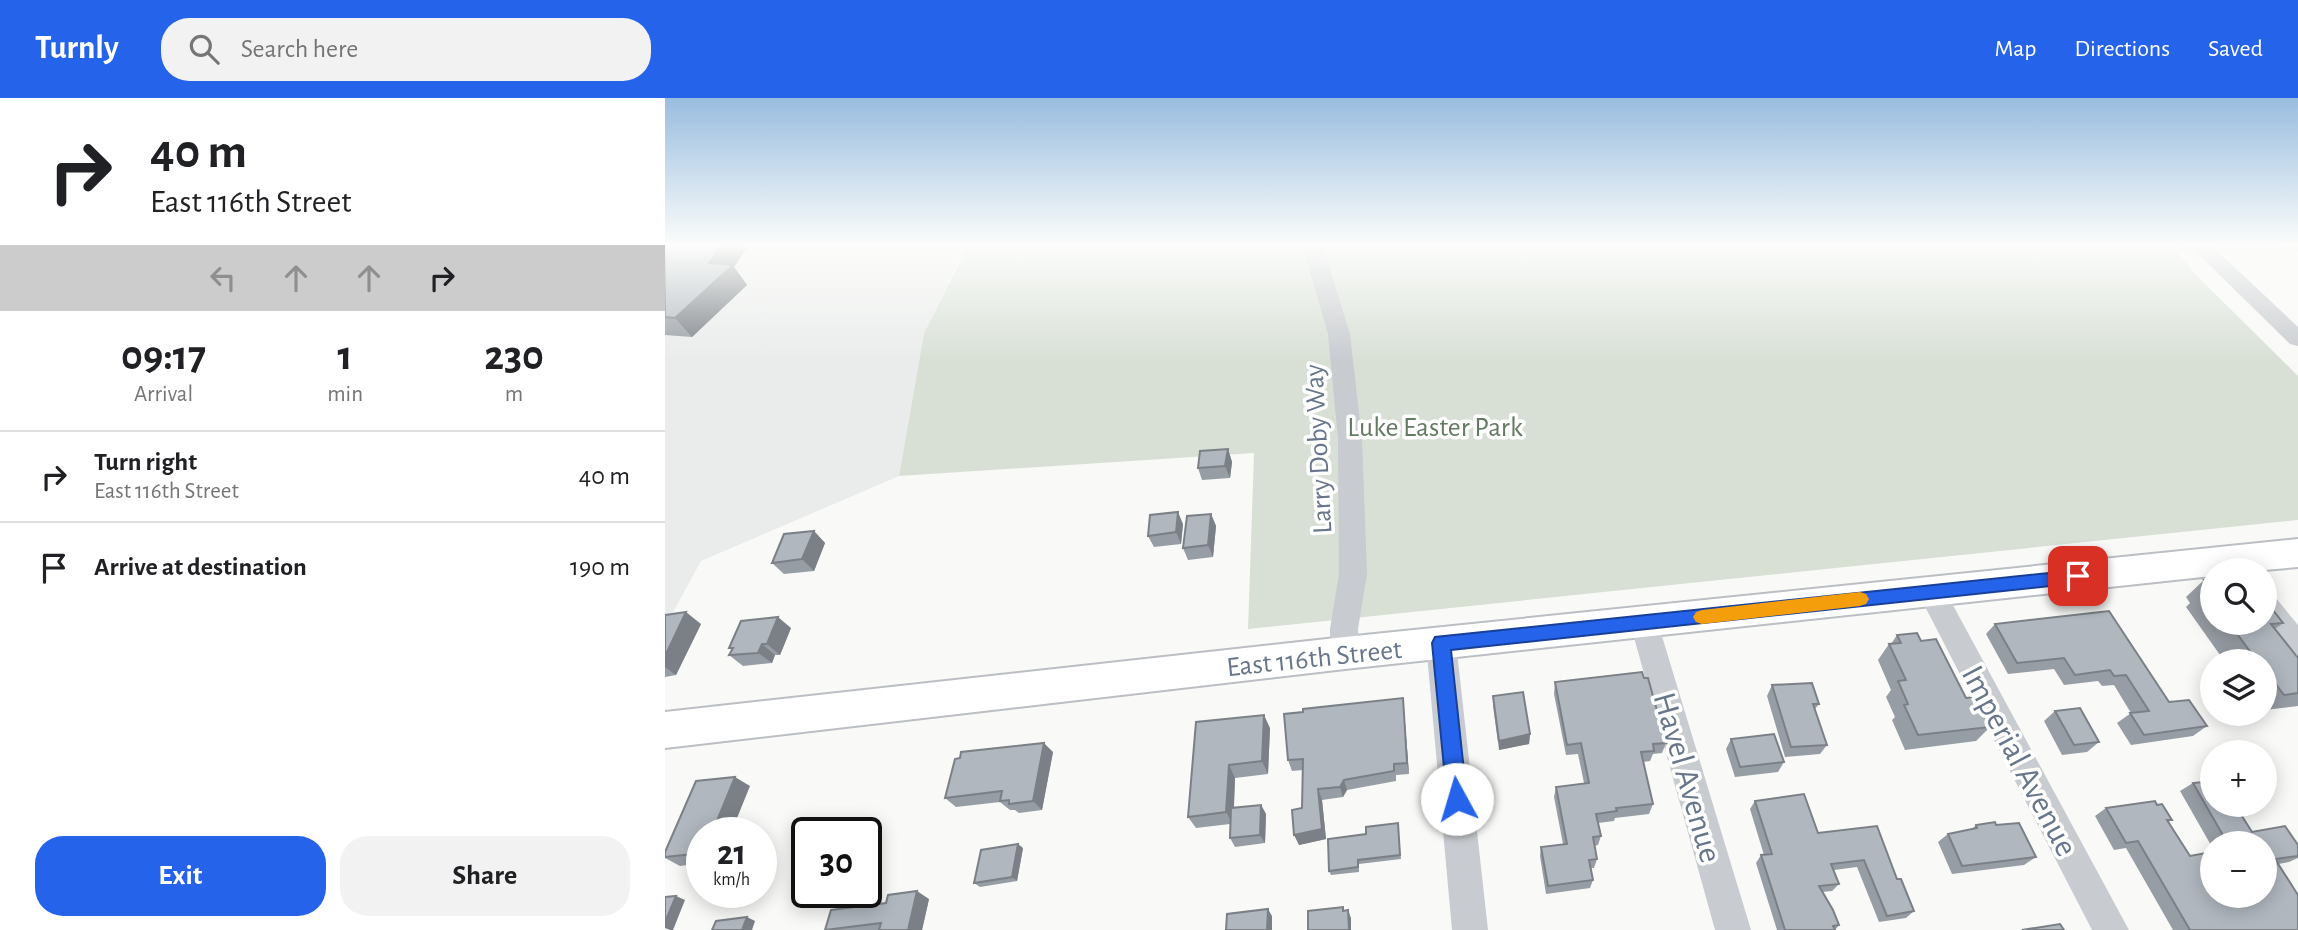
<!DOCTYPE html>
<html lang="en">
<head>
<meta charset="utf-8">
<style>
	body { margin:0; font-family:"Alegreya Sans",sans-serif; background:#f2f2f2; color:#202124; height:100vh; display:flex; flex-direction:column; font-size:26px; white-space:nowrap }
	* { box-sizing:border-box; margin:0 }
	p { font-size:23px; color:#757577 }
	.icon { flex:none; width:38px; height:38px; fill:none; stroke:currentColor; stroke-width:2; stroke-linecap:round; stroke-linejoin:round }
	.map { position:relative; flex:1; overflow:hidden }
	.side { display:flex; flex-direction:column; background:#fff; width:665px }
	.side>* { flex:none }
	.top-card { background:#fff; color:#202124; overflow:hidden }
	.buttons { position:absolute; left:1535px; top:460px; display:grid; gap:14px }
	.buttons a { display:grid; place-items:center; width:77px; height:77px; border-radius:50%; background:#fff; box-shadow:0 4px 18px #0003; font-size:35px }
	.speed { position:absolute; left:21px; top:719px; display:flex; gap:14px; font-size:35px; font-weight:700; text-align:center }
	.speed>* { display:grid; place-content:center; width:91px; height:91px; border-radius:50%; background:#fff; box-shadow:0 4px 18px #0003; line-height:1 }
	.speed small { font-size:18px; font-weight:400 }
	.speed .limit { border:4px solid #111; border-radius:10px; background:#fff; color:#111 }
	.pin { position:absolute; display:grid; place-items:center; width:60px; height:60px; color:#fff; margin:-30px; border-radius:14px; box-shadow:0 4px 10px #0006 }
	.me { position:absolute; width:77px; margin:-38px; rotate:354deg; stroke-linejoin:round; filter:drop-shadow(0 0 5px #0008) }
	.turn { display:flex; align-items:center; gap:24px; height:147px; padding:0 35px; font-size:32px }
	.turn .icon { width:91px; height:91px; stroke-width:2.5 }
	.turn b { display:block; font-size:49px; line-height:60px }
	.lanes { display:flex; align-items:center; height:66px; padding:0 35px; background:#0003; justify-content:center; gap:35px; direction:ltr }
	.lanes .off { opacity:.35 }
	.eta { display:flex; justify-content:space-evenly; align-items:center; height:119px; text-align:center }
	.eta b { font-size:42px; font-weight:600; line-height:49px }
	.primary-button { display:flex; gap:14px; margin-top:auto; padding:14px 35px }
	.primary-button a { flex:1; height:80px; border-radius:28px; background:#2563eb; color:#fff; font-size:28px; font-weight:600; line-height:80px; text-align:center }
	.primary-button a+a { background:#f2f2f2; color:#202124 }
	ul { padding:0; list-style:none }
	li { display:flex; align-items:center; gap:21px; height:91px; padding:0 35px; border-top:2px solid #e0e0e0 }
	li div { flex:1 }
	li b { display:block; font-size:26px }
	li em { font-style:normal }
	header { display:flex; align-items:center; gap:42px; box-sizing:border-box; height:98px; padding:0 35px; background:#2563eb; color:#fff }
	header strong { font-size:33px }
	nav { display:flex; gap:38px; margin-inline-start:auto; font-size:24px }
	.search { width:490px; height:63px; background:#f2f2f2; display:flex; align-items:center; gap:18px; box-sizing:border-box; padding:0 24px; border-radius:28px; color:#757577; font-size:26px }
	main { display:flex; flex:1; min-height:0 }
	.map>svg:first-child { display:block }
	.built { fill:#eaeceb }
	.green { fill:#d8e0d6 }
	.lines { fill:none; stroke-linecap:round; stroke-linejoin:round }
	.major-casing { stroke:#bbbec3; stroke-width:4 }
	.minor { fill:#c8cbcf; fill-rule:evenodd }
	.major { fill:#fff; fill-rule:evenodd }
	.wall { fill:#979da4 }
	.shaded-wall { fill:#7b8086 }
	.building { fill:#b0b7bf; stroke:#7b8086; stroke-width:2 }
	.route { fill:#2563eb; stroke:#184099; stroke-width:2 }
	.slow { fill:#f59e0b }
	.labels { text-anchor:middle; stroke-width:7; stroke-linejoin:round; paint-order:stroke }
	.park-label { font-size:28px; fill:#647b63; stroke:#fff }
	.street-label { font-size:28px; fill:#67768a; stroke:#fff }
	.near-street-label { font-size:33px; fill:#67768a; stroke:#fff }
</style>
</head>
<body>
<header>
<strong>Turnly</strong>
<div class="search"><svg class="icon" aria-label="search" viewBox="0 0 24 24"><circle cx="10" cy="10" r="6"/><path d="M15 15l6 6"/></svg>Search here</div>
<nav><a>Map</a><a>Directions</a><a>Saved</a></nav>
</header>
<main>
<section class="side">
<div class="top-card">
<div class="turn"><svg class="icon" aria-label="right" viewBox="0 0 24 24"><path d="M7 20v-9h11M14 6l5 5-5 5"/></svg><div><b>40 m</b>East 116th Street</div></div>
<div class="lanes"><svg class="icon off" aria-label="left" viewBox="0 0 24 24"><path d="M17 20v-9H6M10 6l-5 5 5 5"/></svg><svg class="icon off" aria-label="ahead" viewBox="0 0 24 24"><path d="M12 20V5M6 11l6-6 6 6"/></svg><svg class="icon off" aria-label="ahead" viewBox="0 0 24 24"><path d="M12 20V5M6 11l6-6 6 6"/></svg><svg class="icon" aria-label="right" viewBox="0 0 24 24"><path d="M7 20v-9h11M14 6l5 5-5 5"/></svg></div>
</div>
<div class="eta">
<div><b>09:17</b><p>Arrival</p></div>
<div><b>1</b><p>min</p></div>
<div><b>230</b><p>m</p></div>
</div>
<ul>
<li><svg class="icon" aria-label="right" viewBox="0 0 24 24"><path d="M7 20v-9h11M14 6l5 5-5 5"/></svg><div><b>Turn right</b><p>East 116th Street</p></div><em>40 m</em></li>
<li><svg class="icon" aria-label="arrive" viewBox="0 0 24 24"><path d="M6 21V4h12l-3 4 3 4H6"/></svg><div><b>Arrive at destination</b></div><em>190 m</em></li>
</ul>
<div class="primary-button"><a>Exit</a><a>Share</a></div>
</section>
<div class="map">
<svg width="1633" height="832" viewBox="0 0 1633 832">
	<rect width="100%" height="100%" fill="#f9faf7"/>
	<path class="built" d="M0 146H302L259 235 234 378 36 463 0 529Z"/>
	<path class="green" d="M304 146H1505L1534 180 1633 278V422L583 531 589 355 234 378 259 235Z"/>
	<g class="lines">
		<defs>
			<path id="major" d="M1633 441V469L1599 472H1547V478L680 571 0 650V614L680 539Z"/>
		</defs>
		<use href="#major" class="major-casing"/>
		<path class="minor" d="M637 146H657L685 236 697 341 702 476 693 531 695 555 690 564 680 568 670 564 665 555V531L674 476 673 341 663 236Z
			M1523 146H1545L1633 229V248L1625 246Z
			M1621 146H1633V154L1626 152Z
			M1266 481 1276 485 1464 832H1427L1252 493 1256 485Z
			M1600 495 1610 499 1633 527V562L1623 558 1597 525H1600Z
			M979 513 989 516 993 525 1086 832H1050L965 525 969 516Z
			M776 532 786 536 791 545 823 832H787L761 545 766 536Z"/>
		<use href="#major" class="major"/>
	</g>
	<path class="wall" d="M0 146H84L69 169 82 187 27 239 0 237Z
		M563 351 567 364 565 380 537 382 533 370Z
		M546 416 551 428 548 459 523 462 518 450Z
		M518 426 516 446 489 449 483 438Z
		M149 433 160 445 149 473 119 476 107 465Z
		M1547 481V525H1618L1610 531 1633 560V608L1600 612V564H1560L1521 509 1525 505 1521 499 1539 482Z
		M1444 513 1504 604 1542 628 1528 638 1466 647 1452 625 1466 615 1449 587 1437 588 1433 583 1399 587 1389 571 1343 576 1321 536 1330 526Z
		M0 517 36 526 11 577 0 579Z
		M126 530 115 557H110L107 565 78 568 64 557 67 552 64 550Z
		M1232 537 1256 543 1325 629 1311 643 1240 652 1227 622 1230 619 1221 599 1226 592 1213 562 1224 546H1226Z
		M890 584 1001 645 997 655 988 656 985 663 978 664 988 706 984 716 950 720 949 723 933 725 936 738 933 747 929 748 932 761 929 770H926L928 782 925 790 881 796 875 758 876 749 898 746 889 699 891 689 919 685 913 656 901 657 889 596Z
		M1107 587 1154 606 1150 611 1162 647 1155 656 1120 659 1102 598Z
		M828 598 865 636 864 646 834 652 828 608Z
		M738 600 744 676 731 677V683L682 692 678 699 657 702 661 741 634 747 637 710 638 672 627 673 623 662Z
		M1390 613 1434 644 1422 654 1397 657 1379 623Z
		M531 624 605 630 603 676 570 680 569 710 596 707 601 716 600 745 570 749 565 740V726L531 730 523 719Z
		M1066 641 1119 664 1113 674 1070 679 1061 651Z
		M388 654 377 712 354 715 350 712H345L335 704 291 709 280 700Z
		M1528 685 1587 734 1633 747V760L1624 764 1613 766 1633 832H1508L1461 750 1449 752 1430 718 1441 710 1492 707 1507 722 1503 724 1525 758 1600 746H1547V749L1515 693Z
		M85 688 37 735V765L15 768 0 760V754Z
		M1090 703 1153 735 1232 781 1249 813 1241 820 1214 824 1192 769 1169 772 1174 786 1167 793 1157 794 1174 827 1170 832H1112L1091 765 1096 757H1099L1085 711Z
		M733 725 736 761 694 766V774L666 777 664 773 701 736Z
		M1311 727H1331L1371 759 1359 767 1287 776 1273 744 1283 736 1307 731Z
		M358 750 352 783 315 789 309 785Z
		M264 801 257 832H160Z"/>
	<path class="shaded-wall" d="M57 146H84L69 169 82 187 27 239 10 220Z
		M563 351 567 364 565 380 560 368Z
		M513 414 518 426 516 446 511 434Z
		M546 416 551 428 548 459 543 447Z
		M149 433 160 445 149 473 137 461Z
		M21 514 36 526 11 577 0 569V558Z
		M113 519 126 530 115 557 102 546Z
		M97 546 110 557 107 565 93 555Z
		M738 600 739 612 744 676 742 665Z
		M599 617 605 630 603 676 597 663Z
		M865 636 864 646 834 652V643Z
		M379 645 388 654 377 712 368 703Z
		M564 667 570 680 568 726 561 714Z
		M70 679 85 688 66 735H47Z
		M679 682 682 692 678 699 675 689Z
		M653 691 657 702 661 741 634 747 629 737Z
		M596 707 601 716 600 745 595 737Z
		M353 746 358 750 352 783 347 779Z
		M252 793 264 801 257 832H243Z
		M11 798 20 802 8 832H5L0 830V824Z
		M603 811 607 818V832H602Z
		M683 812 686 820V832H684Z
		M82 819 90 823 87 832H77Z"/>
	<path class="building" d="M0 146H57L44 165 68 167 10 220 0 219Z
		M563 351 560 368 533 370 535 353Z
		M513 414 511 434 483 438 485 417Z
		M546 416 543 447 518 450 522 418Z
		M149 433 137 461 107 465 119 436Z
		M1547 481V502L1539 492 1547 491 1539 482Z
		M1600 502 1618 525 1606 526 1633 560V595L1619 597 1600 572V564H1593L1564 525H1600Z
		M1444 513 1504 604 1524 602 1542 628 1479 637 1465 615 1484 613 1461 577 1449 578 1445 572 1410 577 1399 560 1352 565 1330 526Z
		M21 514 0 558V517Z
		M113 519 102 546H97L93 555 64 557 68 550H64L76 523Z
		M1252 535 1256 543 1271 541 1301 600 1310 599 1325 629 1253 637 1239 607 1243 606 1233 583 1241 582 1224 546 1236 545 1232 537Z
		M977 574 979 580H983L1001 645 988 646 989 653 976 654 988 706 951 710 952 713 931 716 936 738 928 739 932 761 924 762 928 782 883 788 876 749 902 746 891 689 924 685 916 645 902 647 890 584Z
		M1147 585 1154 606H1148L1162 647 1126 649 1107 587Z
		M858 594 865 636 834 643 828 598Z
		M738 600 742 665 729 666V673L679 682 675 689 653 691 657 731 629 737 627 712 637 710 638 661 623 662 619 616 638 614V611Z
		M1415 610 1434 644 1409 647 1390 613Z
		M599 617 597 663 564 667 561 714 523 719 531 624Z
		M1109 636 1119 664 1075 669 1066 641Z
		M379 645 368 703 344 706V702L335 703 337 693 280 700 290 661 295 660 296 654Z
		M70 679 47 735H37V755L0 759V754L31 683Z
		M1547 683V707H1570L1587 734 1620 728 1633 747V758L1610 761 1633 797V832H1525L1473 743 1461 745 1441 710 1490 703 1492 707 1497 706 1507 722H1502L1525 758 1547 754V798H1600V746H1563L1528 685Z
		M1139 696 1153 735 1212 728 1232 781H1236L1249 813 1222 818 1199 762 1166 766 1174 786 1154 788 1168 812 1174 827 1168 828 1170 832H1120L1096 757 1107 756 1090 703Z
		M596 707 595 737 565 740 566 710Z
		M1330 724 1331 727 1354 725 1371 759 1297 768 1283 736 1312 730 1311 727Z
		M733 725 735 757 693 762V769L664 773 663 741 701 736V729Z
		M353 746 347 779 309 785 316 752Z
		M252 793 243 832H214L216 825 160 832 166 812 221 805 223 797Z
		M11 798 0 824V799Z
		M678 809V813L683 812 684 832H643V813Z
		M603 811 602 832H561L562 816Z
		M82 819 77 832H47L51 823Z
		M1395 826 1399 832H1357Z"/>
	<linearGradient id="sky" x2="0" y2="1"><stop stop-color="#99bddf"/><stop offset="0.56" stop-color="#fcfdfb"/><stop offset="1" stop-color="#fcfdfb" stop-opacity="0"/></linearGradient>
	<rect width="1633" height="263" fill="url(#sky)"/>
	<path class="route" d="M1413 472 1419 474 1421 478 1419 483 1413 485 786 552 802 701 799 708 792 710 784 708 782 701 767 545 770 539Z"/>
	<path class="slow" d="M1195 494 1201 496 1204 501 1201 506 1195 508 1037 526 1031 524 1028 519 1031 514 1037 512Z"/>
	<g class="labels">
		<g class="park-label">
			<text x="770" y="338">Luke Easter Park</text>
		</g>
		<g class="street-label">
			<text transform="translate(652 351) rotate(-93)" y="10">Larry Doby Way</text>
			<text transform="translate(649 559) rotate(-6)" y="10">East 116th Street</text>
		</g>
		<g class="near-street-label">
			<text transform="translate(1356 662) rotate(62)" y="12">Imperial Avenue</text>
			<text transform="translate(1024 679) rotate(74)" y="12">Havel Avenue</text>
		</g>
	</g>
</svg>
<div class="buttons">
<a><svg class="icon" aria-label="search" viewBox="0 0 24 24"><circle cx="10" cy="10" r="6"/><path d="M15 15l6 6"/></svg></a>
<a><svg class="icon" aria-label="layers" viewBox="0 0 24 24"><path d="M12 4l9 5-9 5-9-5zM3 14l9 5 9-5"/></svg></a>
<a>+</a>
<a>−</a>
</div>
<div class="speed"><div>21<small>km/h</small></div><div class="limit">30</div></div>
<div class="pin" style="left:1413px;top:478px;background:#d93025"><svg class="icon" aria-label="arrive" viewBox="0 0 24 24"><path d="M6 21V4h12l-3 4 3 4H6"/></svg></div>
<svg class="me" style="left:792px;top:701px" viewBox="-20 -20 40 40"><circle r="19" fill="#fff"/><path d="M0-13L10 11 0 6-10 11z" fill="#2563eb"/></svg>
</div>
</main>
</body>
</html>
